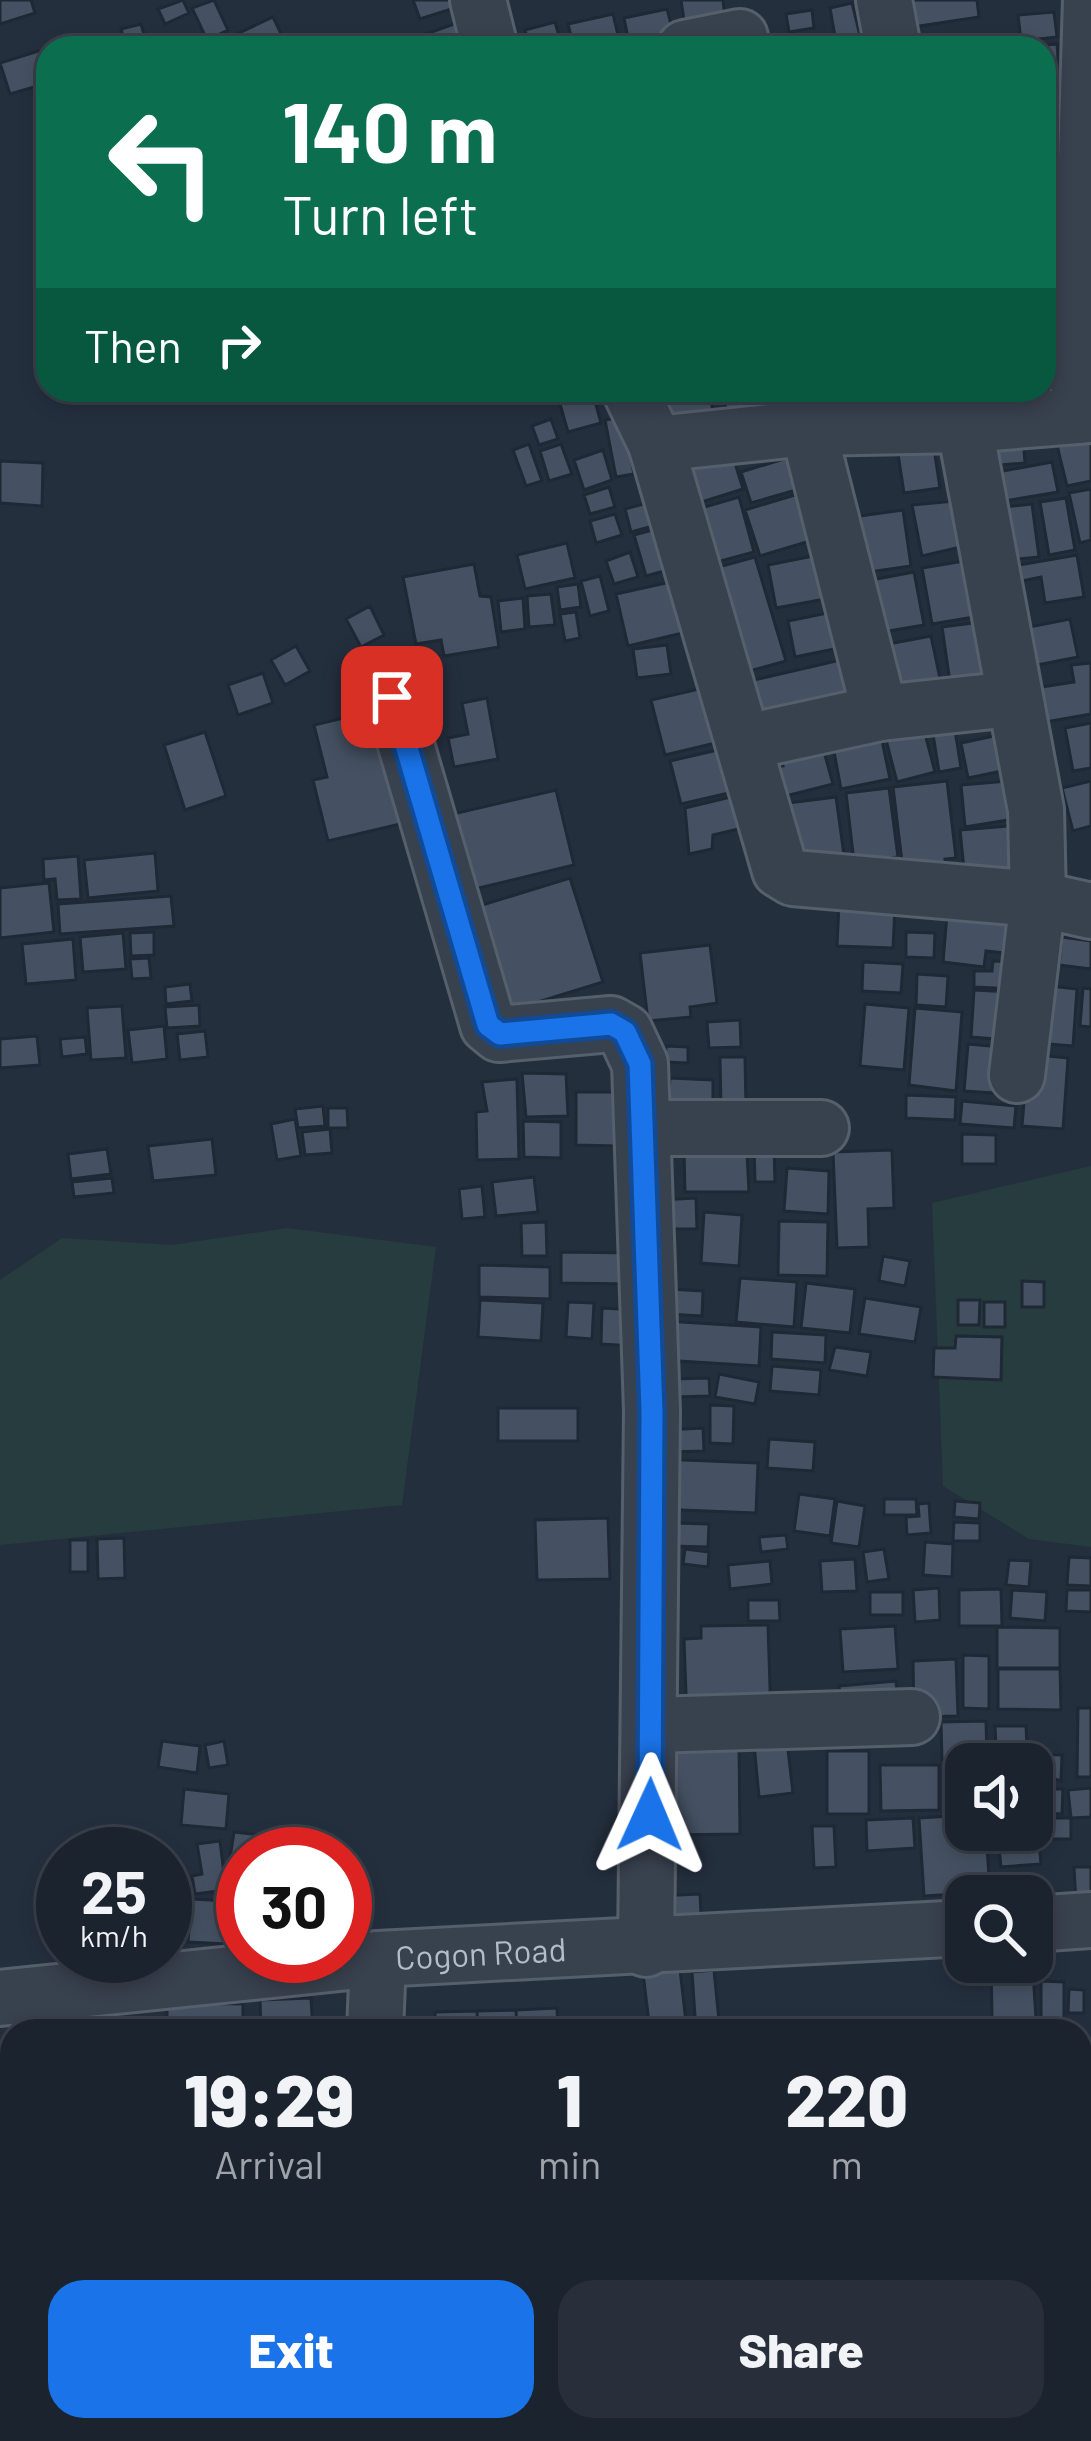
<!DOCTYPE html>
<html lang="en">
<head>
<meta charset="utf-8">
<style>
	body { margin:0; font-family:Barlow,sans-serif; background:#282f3a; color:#f1f3f6; height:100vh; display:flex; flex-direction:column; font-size:45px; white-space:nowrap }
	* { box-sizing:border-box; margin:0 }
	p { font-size:39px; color:#a0a4aa }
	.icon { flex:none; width:66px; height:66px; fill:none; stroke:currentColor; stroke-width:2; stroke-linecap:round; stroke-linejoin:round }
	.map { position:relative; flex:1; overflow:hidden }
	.panel { position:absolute; left:0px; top:2019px; width:1092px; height:423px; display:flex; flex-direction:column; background:#1b232e; border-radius:36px 36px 0 0; box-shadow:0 6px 18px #0003,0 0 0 3px #39404a }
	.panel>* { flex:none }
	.top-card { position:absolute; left:36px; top:36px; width:1020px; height:366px; border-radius:36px; box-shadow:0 6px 18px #0003,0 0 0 3px #39404a; background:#0b6e4f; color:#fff; overflow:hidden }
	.tools { position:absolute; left:945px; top:1743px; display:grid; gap:24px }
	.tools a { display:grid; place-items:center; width:108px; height:108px; border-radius:24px; background:#1b232e; box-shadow:0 6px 18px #0003,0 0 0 3px #39404a; font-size:60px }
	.speed { position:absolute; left:36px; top:1827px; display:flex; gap:24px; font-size:60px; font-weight:700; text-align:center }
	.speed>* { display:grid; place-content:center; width:156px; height:156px; border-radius:50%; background:#1b232e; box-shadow:0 6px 18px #0003,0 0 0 3px #39404a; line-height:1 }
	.speed small { font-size:30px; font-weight:400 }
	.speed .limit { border:18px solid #d22; background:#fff; color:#111 }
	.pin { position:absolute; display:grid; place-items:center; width:102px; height:102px; color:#fff; margin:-51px; border-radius:24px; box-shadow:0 6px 18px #0006 }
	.me { position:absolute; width:132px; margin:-66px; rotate:1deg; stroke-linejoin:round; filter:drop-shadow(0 0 9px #0008) }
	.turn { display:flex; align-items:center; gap:42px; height:252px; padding:0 48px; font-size:54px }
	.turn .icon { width:156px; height:156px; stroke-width:2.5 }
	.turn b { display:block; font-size:84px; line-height:102px }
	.then { display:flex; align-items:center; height:114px; padding:0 48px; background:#0003; gap:24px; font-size:45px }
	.eta { display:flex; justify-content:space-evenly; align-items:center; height:204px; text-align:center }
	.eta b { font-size:72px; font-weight:800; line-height:84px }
	.cta { display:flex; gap:24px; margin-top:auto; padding:24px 48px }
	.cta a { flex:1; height:138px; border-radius:36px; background:#1a73e8; color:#fff; font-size:48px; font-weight:800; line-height:138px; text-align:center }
	.cta a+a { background:#282f3a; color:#f1f3f6 }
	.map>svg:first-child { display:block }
	.green { fill:#263c3f }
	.building { fill:#455162; stroke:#1f2835; stroke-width:3 }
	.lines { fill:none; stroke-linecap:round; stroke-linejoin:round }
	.minor-casing { stroke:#565f6c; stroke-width:60 }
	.minor { stroke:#38414e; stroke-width:54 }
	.route-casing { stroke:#114b97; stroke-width:30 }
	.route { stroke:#1a73e8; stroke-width:21 }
	.labels { text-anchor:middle; stroke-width:12; stroke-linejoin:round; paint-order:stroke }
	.street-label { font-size:33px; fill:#b4bcc9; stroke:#1d2633 }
</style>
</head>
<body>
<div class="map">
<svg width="1091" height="2441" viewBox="0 0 1091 2441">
	<rect width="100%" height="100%" fill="#242f3e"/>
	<path class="green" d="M1091 1166V1547L1029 1539 943 1486 932 1203Z
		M287 1228 436 1247 402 1505 0 1545V1280L62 1238 172 1245Z"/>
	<path class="building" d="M0 0H31L35 13 0 24Z
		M183 0 189 13 165 24 158 9Z
		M214 0 228 30 207 40 192 8Z
		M413 0H462L464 5 420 19Z
		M681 0H723L726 28 686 34Z
		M901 0H977L979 17 906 28Z
		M852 3 863 48H837L830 8Z
		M667 9 675 40 630 48 624 18Z
		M812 10 814 28 789 32 786 14Z
		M1054 12 1057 37 1021 41 1018 15Z
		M613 14 621 48H574L568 24Z
		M273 17 288 48H225L222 41Z
		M468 19 478 48H431L426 34Z
		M555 22 562 46 530 48 525 30Z
		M141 24 148 48H126L121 29Z
		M1057 44 1059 74 1044 75V48H1012Z
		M48 48V83L10 94 0 63Z
		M1044 87H1069V145H1044Z
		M1044 374H1059V402L983 400V390H1044Z
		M556 390H592L601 423 568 432Z
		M654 390H709L714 416 660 426Z
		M724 390H771L773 408 726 413Z
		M774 390H846V393L775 402Z
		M878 390H933L934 396 879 401Z
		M623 417 634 474 616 477 605 420Z
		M551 419 558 439 539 445 532 426Z
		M1091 429V481L1067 486 1055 437Z
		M932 435 940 488 904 493 896 441Z
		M1023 437 1025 463 988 466 986 440Z
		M728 440 743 489 692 505 676 456Z
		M529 444 542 481 526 486 513 450Z
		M561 444 572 474 549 481 540 451Z
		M603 450 612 480 584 490 574 460Z
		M794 456 803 488 751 503 741 472Z
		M0 461 43 463 42 506 0 503Z
		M1052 462 1058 492 992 503 987 474Z
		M609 487 615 507 590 514 584 495Z
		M1091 489V540L1080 543 1069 493Z
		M805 492 820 538 760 556 745 510Z
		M739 497 754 552 706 565 691 511Z
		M1066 498 1075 550 1049 555 1040 502Z
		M658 500 664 523 631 532 625 509Z
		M955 501 965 546 922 556 912 505Z
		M1032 504 1039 557 999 561 993 508Z
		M903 510 911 566 869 572 860 516Z
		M615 514 622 535 596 543 590 521Z
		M656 529 668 570 646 576 634 535Z
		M567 543 575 578 525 589 517 555Z
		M630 552 638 577 614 584 606 561Z
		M828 553 836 597 776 608 768 565Z
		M1077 555 1084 597 1045 603 1041 577 1022 581 1019 565Z
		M755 557 786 661 742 673 711 569Z
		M970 560 980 616 932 624 922 568Z
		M474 564 480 596 491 597 499 647 444 656 441 640 416 644 403 577Z
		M914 572 924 625 877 633 866 581Z
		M600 576 609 611 590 616 581 581Z
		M675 581 687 632 628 646 616 594Z
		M578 584 581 607 560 610 557 587Z
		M551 594 555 625 529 627 527 596Z
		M523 598 525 629 501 632 498 601Z
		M370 606 384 635 361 647 346 619Z
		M842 610 849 646 795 657 788 621Z
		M576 612 580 638 565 641 560 614Z
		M1070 619 1078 657 1032 666 1024 628Z
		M988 621 998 690 952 696 942 627Z
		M931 636 942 688 894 698 883 645Z
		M667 645 671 674 637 678 633 649Z
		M296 646 310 671 285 685 271 660Z
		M849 658 857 691 762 714 754 680Z
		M1091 663V714L1040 723 1035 688 1074 682 1071 665Z
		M263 673 273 703 238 715 228 685Z
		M712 686 724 741 665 755 651 700Z
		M487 698 498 759 454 767 448 738 468 734 462 703Z
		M385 708 413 821 328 841 313 780 327 777 314 725Z
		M1091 723V768L1073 771 1065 728Z
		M954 724 961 768 939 772 932 728Z
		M923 726 935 772 897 782 885 736Z
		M880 731 890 779 841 789 832 741Z
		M205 732 226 796 185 810 164 745Z
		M994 736 1002 771 968 778 961 743Z
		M821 741 833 784 778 798 770 769 783 766 779 752Z
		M722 749 742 790 681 804 670 761Z
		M947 781 956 858 945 859 946 871 915 875 912 861 902 862 893 787Z
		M1008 781 1014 819 965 827 961 785Z
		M1091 781V826L1073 831 1062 788Z
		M889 788 898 857 854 862 846 793Z
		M556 790 574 865 458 893 440 817Z
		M743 794 751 826 713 835 712 849 689 854 685 808Z
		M836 797 844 855 796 861 788 803Z
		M1020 825 1026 884 966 890 960 830Z
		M155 853 158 891 88 898 84 860Z
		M78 856 81 899 57 900 55 879 44 880 43 859Z
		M570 878 603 982 512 1010 479 906Z
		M49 883 54 932 0 938V888Z
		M171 896 174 926 60 934 58 904Z
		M948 903 1025 912 1022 955 986 951 984 967 943 962Z
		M839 904 895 907 893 948 837 946Z
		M154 932V955L131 956 130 933Z
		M906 932 935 933 934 958 906 957Z
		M123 933 126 969 83 972 80 937Z
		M1062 937 1091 941V969L1059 965Z
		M73 939 76 980 26 984 22 944Z
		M710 945 717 1003 690 1007 691 1017 648 1021 640 953Z
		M149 958 151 978 132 979 130 959Z
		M993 961 1016 962 1015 989 974 987V971H992Z
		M863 962 903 964 901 993 862 991Z
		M917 974 948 976 946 1007 916 1005Z
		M190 984 192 1001 166 1004 165 987Z
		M1041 985 1077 989 1073 1046 1036 1043Z
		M1083 988 1091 989V1027L1080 1026Z
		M974 990 1012 992 1009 1040 971 1037Z
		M865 1004 909 1008 904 1070 860 1066Z
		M199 1005 200 1026 167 1028 165 1007Z
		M122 1006 126 1058 91 1060 87 1008Z
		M915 1008 962 1012 956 1091 909 1085Z
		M740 1020 741 1047 709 1048 707 1022Z
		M164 1026 167 1059 132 1063 128 1030Z
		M205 1031 208 1057 180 1060 177 1034Z
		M37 1036 40 1065 0 1068V1039Z
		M85 1037 87 1054 62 1057 60 1039Z
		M968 1044 1012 1048 1009 1094 964 1091Z
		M666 1046 688 1047V1063L665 1062Z
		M1028 1054 1068 1058 1063 1129 1022 1126Z
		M720 1057H745L746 1108H721Z
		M522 1073 566 1074 568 1116 526 1117Z
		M670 1078 713 1080V1108L668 1106Z
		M517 1079 519 1159 477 1160 476 1112 487 1111 482 1082Z
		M576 1092H618V1146L576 1145Z
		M906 1095 956 1097 955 1120 906 1118Z
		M962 1101 1016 1106 1014 1128 960 1124Z
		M323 1106 325 1126 298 1128 295 1109Z
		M328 1108H347L348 1128H328Z
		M295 1119 301 1156 277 1160 271 1124Z
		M523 1121 561 1122V1158L524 1157Z
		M330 1129 332 1153 305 1155 302 1132Z
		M962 1134 996 1135V1164H962Z
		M212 1139 216 1175 153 1181 148 1146Z
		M754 1146H774L775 1182H755Z
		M107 1149 111 1174 71 1179 68 1154Z
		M892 1150 894 1208 868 1209 869 1247 837 1248 833 1152Z
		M684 1152 747 1153 749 1192H685Z
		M787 1168 829 1171 828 1214 784 1211Z
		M534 1177 538 1212 496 1216 492 1182Z
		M112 1178 114 1193 74 1197 72 1182Z
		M482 1186 485 1217 462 1219 459 1189Z
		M696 1198 697 1229H660L659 1200Z
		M704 1212 742 1215 739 1266 701 1263Z
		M779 1221 828 1222 827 1276 778 1275Z
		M546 1222 547 1256H522L521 1223Z
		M561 1252 632 1253V1284L561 1283Z
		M883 1256 910 1261 905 1286 879 1281Z
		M479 1265 550 1267V1299L479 1297Z
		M740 1278 797 1282 794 1327 736 1322Z
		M1022 1281 1044 1282V1307H1022Z
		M806 1283 855 1289 850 1333 801 1328Z
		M668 1289 703 1291 702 1316 666 1314Z
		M865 1298 921 1307 915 1342 859 1334Z
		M480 1300 543 1303 541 1341 478 1337Z
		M958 1300H980L979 1325H958Z
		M568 1302 594 1303 592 1339 566 1337Z
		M984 1302H1005V1327H984Z
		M602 1308 636 1310 634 1346 601 1344Z
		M665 1321 761 1327 759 1366 663 1360Z
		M772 1332 826 1335 825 1363 771 1359Z
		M956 1336 1002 1337 1001 1380 933 1377 934 1348H955Z
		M835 1347 871 1352 867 1376 829 1370Z
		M772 1366 821 1370 819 1395 770 1391Z
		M719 1374 759 1382 755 1404 715 1397Z
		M709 1378 710 1396 673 1397V1379Z
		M710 1405 734 1406 733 1444 710 1443Z
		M498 1408H578V1441H498Z
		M703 1428 704 1451 666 1452 665 1430Z
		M769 1439 815 1442 813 1471 767 1468Z
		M659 1459 758 1463 756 1513 657 1509Z
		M799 1494 835 1499 830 1536 794 1531Z
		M884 1499H916L917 1515H884Z
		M837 1501 865 1506 859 1547 831 1543Z
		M955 1501 980 1503 979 1519 954 1517Z
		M929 1503 931 1533 907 1535 906 1517 919 1516 918 1504Z
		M608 1518 610 1579 537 1580 535 1520Z
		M954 1522 980 1523V1541H953Z
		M673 1523 709 1524 708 1547 672 1546Z
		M786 1535 788 1549 761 1552 759 1537Z
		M124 1538 125 1578 98 1579 97 1539Z
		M70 1540H88V1572H70Z
		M925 1542 953 1544 952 1577 923 1575Z
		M685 1549 709 1552 708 1567 683 1564Z
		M884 1549 889 1579 867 1582 863 1552Z
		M1069 1557 1091 1558V1586L1067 1585Z
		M855 1559 857 1591 822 1592 820 1561Z
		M1009 1560 1031 1561 1029 1587 1006 1585Z
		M770 1561 772 1584 730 1589 728 1565Z
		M939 1588 940 1620 915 1622 913 1590Z
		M1001 1589 1002 1626H959V1590Z
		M1012 1590 1047 1592 1045 1621 1010 1618Z
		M1067 1590H1091V1612L1066 1611Z
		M870 1592H903V1615H870Z
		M748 1600H779L780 1621H748Z
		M768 1625 771 1718 687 1721 684 1639 701 1638V1626Z
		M895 1626 898 1669 843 1672 840 1629Z
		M997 1627 1060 1628V1668H997Z
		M963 1655 989 1656V1709L963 1708Z
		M956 1659 958 1716 914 1717 913 1661Z
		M998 1669H1060L1061 1710 998 1709Z
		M896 1681 898 1704 842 1710 839 1686Z
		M1078 1708H1091V1777H1077Z
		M986 1721 987 1759 942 1760 941 1722Z
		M995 1726H1026L1027 1747 996 1748Z
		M162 1741 200 1746 197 1773 158 1767Z
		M224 1741 228 1765 209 1768 205 1745Z
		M787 1741 793 1793 759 1797 754 1744Z
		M739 1744 740 1834 666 1835 665 1745Z
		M827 1751H869V1814H827Z
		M1031 1754 1062 1755 1061 1781 1032 1772Z
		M880 1765H939V1810L881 1811Z
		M944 1780H966V1805L945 1806Z
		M1091 1788V1817L1071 1818 1068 1790Z
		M184 1789 229 1794 226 1829 181 1825Z
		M1044 1789H1063L1062 1814 1044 1813Z
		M966 1815V1830H986L990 1892 924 1896 919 1818Z
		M913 1818 915 1848 867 1851 866 1820Z
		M1037 1818 1041 1864 1001 1867 997 1830H1032Z
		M1042 1818H1071V1839H1042Z
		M812 1826H834L836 1867 814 1868Z
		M234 1832 261 1835 259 1854 230 1858Z
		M220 1841 226 1890 195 1894 192 1876 202 1874 197 1844Z
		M1074 1867H1091V1903H1076Z
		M1028 1879 1029 1896H997L996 1882Z
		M700 1894 701 1915 658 1917 657 1896Z
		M191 1899 230 1901 227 1944 188 1942Z
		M1032 1957 1036 2018H992L991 1962H1032Z
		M680 1969 687 2031H650L643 1973Z
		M714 1970 720 2031H696L692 1972Z
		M1041 1981 1064 1982V2019L1041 2018Z
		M1069 1989 1084 1990V2013H1068Z
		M311 1998 313 2031H261L260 2000Z
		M167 2003 243 2004V2031H167Z
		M557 2008 558 2031H517L516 2010Z
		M516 2010 517 2031H478L477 2011Z
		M477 2011 478 2031H435V2012Z
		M1000 2024H1052V2031H1000Z
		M0 2047H12V2100H0Z
		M0 2139H12L10 2179H0Z
		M0 2247 12 2249V2302L0 2300Z
		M0 2300 12 2302 10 2441H0Z
		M694 2430H728L729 2441H694Z"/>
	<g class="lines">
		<defs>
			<g id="minor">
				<path d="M478 0 490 48"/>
				<path d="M884 0 893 48"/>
				<path d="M685 48 740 37"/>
				<path d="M630 390 656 444 780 870 793 878 1038 899 1091 911"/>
				<path d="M958 390 1036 810 1038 899 1017 1075"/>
				<path d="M1078 416 1091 0"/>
				<path d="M808 428 880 713"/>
				<path d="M656 444 808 428 965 425 1091 415"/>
				<path d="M392 697 488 1025 499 1034 611 1024 625 1032 640 1064 652 1411 646 1949"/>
				<path d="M747 742 880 713 1012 699"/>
				<path d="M644 1128H821"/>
				<path d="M652 1725 912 1717"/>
				<path d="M1032 1924 1091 1920"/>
				<path id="s1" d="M0 1998 378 1959 966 1928"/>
				<path d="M375 2031 378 1959"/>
				<path d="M369 2441V2430"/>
			</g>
		</defs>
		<use href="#minor" class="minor-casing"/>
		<use href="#minor" class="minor"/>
	</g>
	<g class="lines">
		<defs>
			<path id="route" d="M392 697 488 1025 500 1034 611 1024 625 1032 640 1064 652 1412 650 1815"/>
		</defs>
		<use href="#route" class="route-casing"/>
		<use href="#route" class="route"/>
	</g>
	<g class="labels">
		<g class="street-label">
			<text dy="12" stroke="none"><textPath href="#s1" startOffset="483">Cogon Road</textPath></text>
		</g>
	</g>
</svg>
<div class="tools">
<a><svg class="icon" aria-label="sound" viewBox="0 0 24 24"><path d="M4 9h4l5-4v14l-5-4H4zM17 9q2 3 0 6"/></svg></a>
<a><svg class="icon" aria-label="search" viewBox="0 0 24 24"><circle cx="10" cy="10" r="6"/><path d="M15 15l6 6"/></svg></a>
</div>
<div class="speed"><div>25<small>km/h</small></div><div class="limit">30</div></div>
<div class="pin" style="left:392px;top:697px;background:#d93025"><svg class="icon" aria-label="arrive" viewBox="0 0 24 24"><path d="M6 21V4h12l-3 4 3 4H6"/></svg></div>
<svg class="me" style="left:650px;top:1815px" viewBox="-20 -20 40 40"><path d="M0-17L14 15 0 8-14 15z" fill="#1a73e8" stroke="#fff" stroke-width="4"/></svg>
<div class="top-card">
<div class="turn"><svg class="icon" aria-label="left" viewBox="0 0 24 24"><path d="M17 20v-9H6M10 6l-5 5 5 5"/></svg><div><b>140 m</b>Turn left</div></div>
<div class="then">Then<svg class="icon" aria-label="right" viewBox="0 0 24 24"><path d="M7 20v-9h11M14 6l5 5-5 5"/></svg></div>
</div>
<section class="panel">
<div class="eta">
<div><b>19:29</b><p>Arrival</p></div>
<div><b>1</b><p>min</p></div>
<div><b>220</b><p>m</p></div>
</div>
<div class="cta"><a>Exit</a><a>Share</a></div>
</section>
</div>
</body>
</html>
